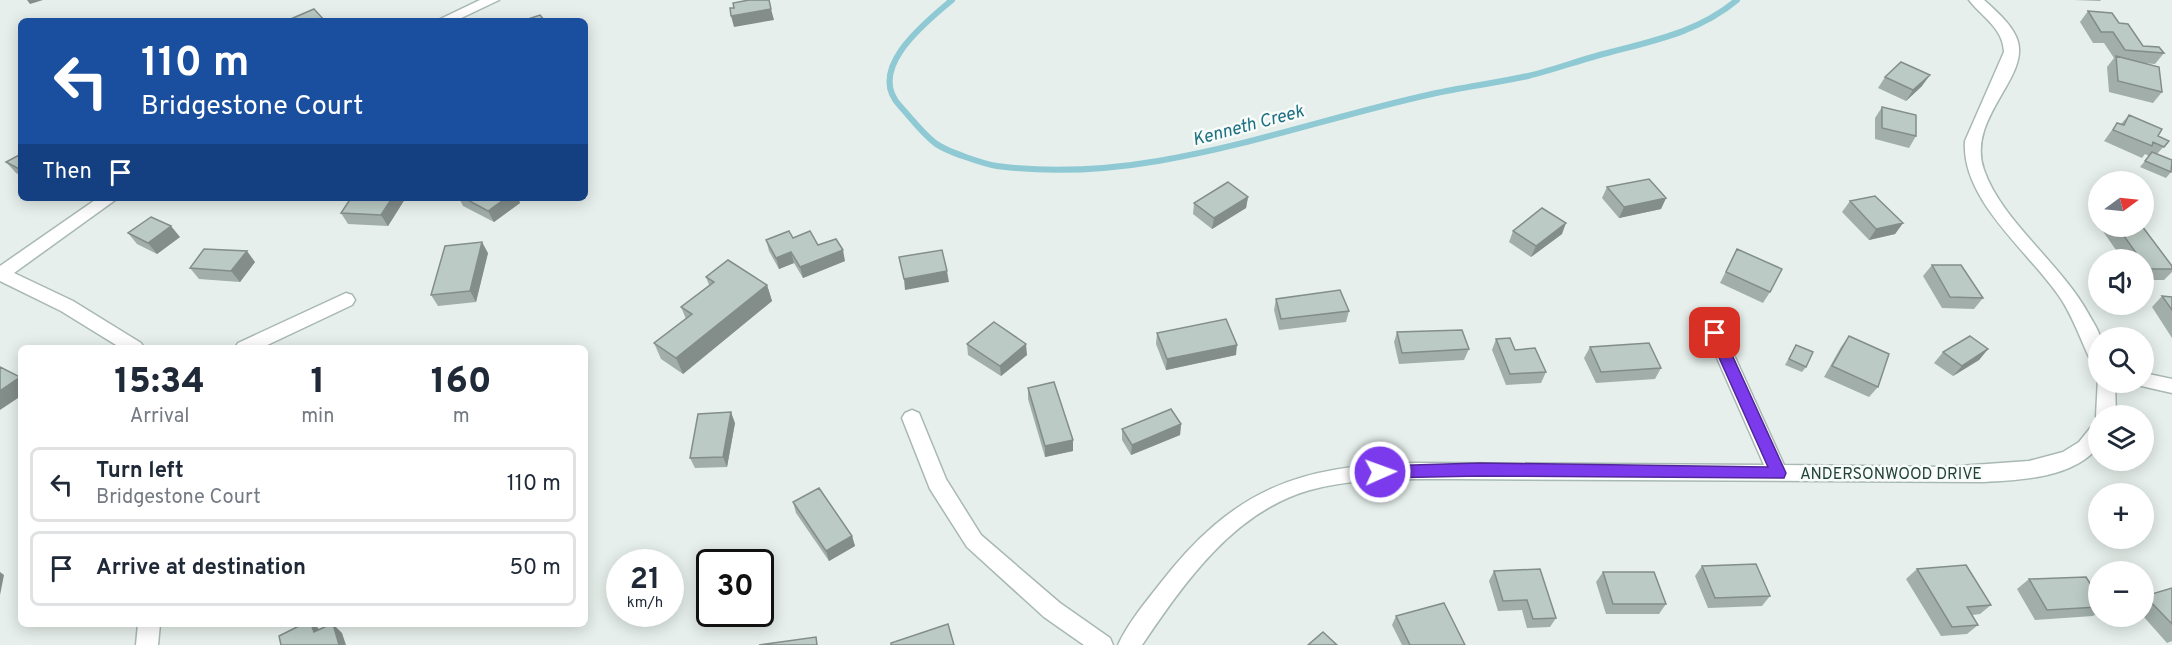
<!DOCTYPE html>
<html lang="en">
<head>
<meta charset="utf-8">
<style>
	body { margin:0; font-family:Overpass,sans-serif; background:#f6f6f7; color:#1f2937; height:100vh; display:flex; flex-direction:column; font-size:22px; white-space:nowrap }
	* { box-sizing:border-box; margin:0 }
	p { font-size:20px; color:#747a83 }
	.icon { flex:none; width:33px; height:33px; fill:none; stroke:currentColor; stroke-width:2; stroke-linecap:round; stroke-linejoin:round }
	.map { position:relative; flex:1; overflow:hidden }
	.sheet { position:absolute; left:18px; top:345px; width:570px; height:282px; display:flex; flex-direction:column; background:#fff; border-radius:9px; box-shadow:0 3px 15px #0003 }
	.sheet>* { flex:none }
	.banner { position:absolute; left:18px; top:18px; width:570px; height:183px; border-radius:9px; box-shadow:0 3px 15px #0003; background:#1a4fa0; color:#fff; overflow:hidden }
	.needle { width:39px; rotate:75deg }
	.buttons { position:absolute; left:2088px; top:171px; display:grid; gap:12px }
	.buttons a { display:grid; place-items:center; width:66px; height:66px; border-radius:50%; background:#fff; box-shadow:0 3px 15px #0003; font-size:30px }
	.speed { position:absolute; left:606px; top:549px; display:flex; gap:12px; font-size:30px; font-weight:700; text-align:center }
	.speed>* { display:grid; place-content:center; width:78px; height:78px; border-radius:50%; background:#fff; box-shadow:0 3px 15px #0003; line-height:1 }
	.speed small { font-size:15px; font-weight:400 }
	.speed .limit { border:3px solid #111; border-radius:9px; background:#fff; color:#111 }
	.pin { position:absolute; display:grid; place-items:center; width:51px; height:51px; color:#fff; margin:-26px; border-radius:12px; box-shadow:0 3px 9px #0006 }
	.me { position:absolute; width:66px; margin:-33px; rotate:88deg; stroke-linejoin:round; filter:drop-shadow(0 0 4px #0008) }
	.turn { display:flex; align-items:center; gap:21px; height:126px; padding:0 24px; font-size:27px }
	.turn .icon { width:78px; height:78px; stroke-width:2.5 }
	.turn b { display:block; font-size:42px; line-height:51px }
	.then { display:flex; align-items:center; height:57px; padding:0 24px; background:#0003; gap:12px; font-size:22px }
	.eta { display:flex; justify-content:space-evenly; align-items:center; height:102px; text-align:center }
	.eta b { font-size:36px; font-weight:800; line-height:42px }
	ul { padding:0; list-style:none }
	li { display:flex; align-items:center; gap:18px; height:75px; margin:0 12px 9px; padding:0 12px; border:3px solid #e0e1e3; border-radius:9px }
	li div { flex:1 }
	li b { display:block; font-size:22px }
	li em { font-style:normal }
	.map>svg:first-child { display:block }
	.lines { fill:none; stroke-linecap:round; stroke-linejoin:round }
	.stream { stroke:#8ec9d4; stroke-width:6 }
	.minor-casing { stroke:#a8b8b2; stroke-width:3 }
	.minor { fill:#fff; fill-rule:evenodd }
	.wall { fill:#a1aea9 }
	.shaded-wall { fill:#838d89 }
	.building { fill:#bbcac4; stroke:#838d89; stroke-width:1.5 }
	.route { fill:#7c3aed; stroke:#51269a; stroke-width:1.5 }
	.labels { text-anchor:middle; stroke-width:5; stroke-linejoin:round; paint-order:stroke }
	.street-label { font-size:16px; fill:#24423a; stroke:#f7fbf9 }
	.water-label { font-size:18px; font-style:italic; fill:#1c6f80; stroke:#f7fbf9 }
</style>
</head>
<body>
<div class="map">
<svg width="2172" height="645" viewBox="0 0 2172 645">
	<rect width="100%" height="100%" fill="#e6efeb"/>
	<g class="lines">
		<path class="stream" d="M952 0C927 21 865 69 900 106 911 118 922 133 935 143 945 151 984 164 997 166 1146 186 1290 125 1432 94 1464 87 1496 83 1528 76 1556 69 1583 59 1611 52 1657 40 1700 31 1737 0"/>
		<defs>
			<path id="minor" d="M480 0H499L455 21H436Z
				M1969 0H1984C1996 11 2014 26 2018 42 2028 79 1966 119 1984 170 2001 220 2061 264 2088 313 2091 319 2099 330 2100 337 2100 343 2098 355 2098 363L2091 361C2081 341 2074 319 2061 299 2030 252 1961 201 1965 141L2004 52C2003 28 1983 18 1969 0Z
				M98 198H118L14 273 73 301 141 343 144 348H121L61 311 0 281V266Z
				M346 293 352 295 355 300 352 305 261 348H235L238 343Z
				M1715 326 1721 328 1724 333 1784 465 1945 467 2029 461 2063 452 2079 442 2091 427 2098 425V447C2073 478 2021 480 1984 482L1456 479C1408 479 1357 477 1310 490 1233 512 1185 582 1142 645H1118C1128 623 1145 603 1159 585 1233 489 1298 465 1416 463L1764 465 1706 333 1709 328Z
				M2144 373 2172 379V393L2137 385 2136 382H2144Z
				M2098 378V382H2115L2116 416H2098V420L2096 416Z
				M912 410 919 413 946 479 981 535 1060 603 1110 638 1113 645H1084L1044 617 967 547 930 489 902 418 905 413Z
				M138 624H160L158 645H136Z"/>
		</defs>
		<use href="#minor" class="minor-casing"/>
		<use href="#minor" class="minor"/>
	</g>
	<path class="wall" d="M2074 0H2101L2100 1Z
		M2088 11 2119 23 2143 46 2164 53 2155 64 2143 63 2162 92 2153 103 2109 92 2107 67 2114 58 2104 43H2093L2080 22Z
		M1885 77 1922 86 1906 101 1878 88Z
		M1882 107 1916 136 1909 148 1875 139V118Z
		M2129 115 2158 136 2169 141 2157 154 2171 172 2166 178 2140 167 2149 156 2145 154 2142 158 2104 141 2117 123 2121 124Z
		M21 154V176L16 173 6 162Z
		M1607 187 1666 198 1661 209 1619 218 1602 198Z
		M1248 197 1246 208 1212 229 1193 214 1194 203Z
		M459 198H518L520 203 494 222 463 206Z
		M405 199 388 226 348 224 341 213Z
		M1850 201 1903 223 1895 234 1869 240 1842 212Z
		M2105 226H2142L2172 266V272L2164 280H2144V260H2123L2102 230Z
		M1513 231 1562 234 1531 257 1509 242Z
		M128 233 180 237 157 254 137 244Z
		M793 238 818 245 845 261 803 278 794 263 779 269 769 251 766 240Z
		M1737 249 1770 292 1763 303 1720 283Z
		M488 253 476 302 438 306 431 295Z
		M255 262 240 282 199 279 190 268Z
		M1932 265 1983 298 1974 309 1942 308 1923 276Z
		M706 277 767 285 772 301 683 374 661 359 654 343 686 319 681 307 709 285Z
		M2162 296 2172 297V338L2152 307Z
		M1276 299 1349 311 1346 322 1279 330 1274 310Z
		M1397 332 1469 349 1464 360 1399 364 1394 342Z
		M1157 333 1236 355 1166 370 1156 344Z
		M1849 336 1878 387 1869 397 1824 377 1841 347Z
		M1496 339 1515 350 1546 372 1541 383 1506 385 1492 350Z
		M967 344 1027 355 1001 376 968 355Z
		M1796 345 1806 367 1802 372 1785 365Z
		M1590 347 1661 368 1655 379 1596 383 1584 358Z
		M1988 349 1979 360 1953 376 1934 363 1943 352Z
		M1028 388 1073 451 1045 457 1028 399Z
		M735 423 727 467 695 468 690 458Z
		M1181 424 1180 435 1131 455 1122 440V429Z
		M793 502 852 536 855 546 829 561 796 513Z
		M1702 566 1770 596 1762 606 1708 608 1695 576Z
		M1917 569 1991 605 1980 614 1972 615 1978 625 1967 634 1941 636 1906 579Z
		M1494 571 1556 618 1550 627 1527 628 1522 610 1498 611 1489 581Z
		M1603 572 1666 604 1659 614H1606L1596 582Z
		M2029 579 2098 596V612L2093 616 2035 620 2017 589Z
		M2172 588V641L2167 643 2143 616H2144V597Z
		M1396 616 1465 645H1402L1392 625Z"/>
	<path class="shaded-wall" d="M27 0H43L30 4Z
		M771 9 774 20 734 27 731 16Z
		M1930 75 1922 86 1906 101 1913 90Z
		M1248 197 1246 208 1212 229 1214 218Z
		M392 198 405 199 388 226 381 215Z
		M506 198H518L520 203 494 222 488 211Z
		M1666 198 1661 209 1619 218 1624 207Z
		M1566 223 1562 234 1531 257 1536 246Z
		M1903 223 1895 234 1869 240 1876 229Z
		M171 226 180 237 157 254 148 243Z
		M482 242 488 253 476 302 470 291Z
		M843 250 845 261 803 278 800 267Z
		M247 251 255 262 240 282 231 271Z
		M791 252 794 263 779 269 776 258Z
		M947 271 949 282 905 290 904 279Z
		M767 285 772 301 683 374 676 358Z
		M1026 344 1027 355 1001 376 1000 366Z
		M1237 345 1236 355 1166 370 1167 359Z
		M1988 349 1979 360 1953 376 1962 366Z
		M20 377 21 396 0 410V391Z
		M731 412 735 423 727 467 723 457Z
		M1181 424 1180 435 1131 455 1132 445Z
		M1073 440V451L1045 457V446Z
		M852 536 855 546 829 561 826 551Z
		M0 572 4 575 0 595Z
		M311 624H314L320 630 314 632Z
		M333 624 342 633 346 645H339Z"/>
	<path class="building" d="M749 0H769L771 9 731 16 730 8H734L733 3Z
		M314 9 325 21H286Z
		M2088 11 2112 13 2119 23 2128 24 2143 46 2159 47 2164 53 2125 50 2113 32H2101Z
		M540 15 545 21H522Z
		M2116 56 2159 67 2162 92 2118 81Z
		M1901 62 1930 75 1913 90 1885 77Z
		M1882 107 1916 115V136L1882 128Z
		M2129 115 2162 129 2158 136 2169 141 2164 147 2153 142 2152 146 2113 130 2117 123 2124 125Z
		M2152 152 2172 160 2171 172 2145 161Z
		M21 154V170L6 162Z
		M1649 179 1666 198 1624 207 1607 187Z
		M1228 182 1248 197 1214 218 1194 203Z
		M1875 196 1903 223 1876 229 1850 201Z
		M351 198H392L381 215 341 213Z
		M464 198H506L488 211Z
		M1542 208 1566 223 1536 246 1513 231Z
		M151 217 171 226 148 243 128 233Z
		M2117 226H2142L2172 266V269H2148L2144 262V260H2141Z
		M789 231 793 238 810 231 818 245 836 239 843 250 800 267 791 252 776 258 766 240Z
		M482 242 470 291 431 295 445 246Z
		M204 249 247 251 231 271 190 268Z
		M1737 249 1782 269 1770 292 1726 272Z
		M942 250 947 271 904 279 899 257Z
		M728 260 767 285 676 358 654 343 692 314 681 307 714 282 706 277Z
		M1932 265H1961L1983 298 1950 297Z
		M1340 290 1349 311 1281 319 1276 299Z
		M2162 296 2172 297V310Z
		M1226 319 1237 345 1167 359 1157 333Z
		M994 322 1026 344 1000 366 967 344Z
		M1462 330 1469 349 1402 353 1397 332Z
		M1849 336 1889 354 1878 387 1832 366Z
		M1970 336 1988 349 1962 366 1943 352Z
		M1510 338 1515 350 1535 348 1546 372 1510 374 1496 339Z
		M1649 343 1661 368 1601 372 1590 347Z
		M1796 345 1813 352 1806 367 1789 359Z
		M0 367 20 377 0 391Z
		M1054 382 1073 440 1045 446 1028 388Z
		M1171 409 1181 424 1132 445 1122 429Z
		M731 412 723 457 690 458 698 414Z
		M819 488 852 536 826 551 793 502Z
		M1756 564 1770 596 1715 598 1702 566Z
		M1966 565 1991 605 1967 607 1978 625 1952 627 1917 569Z
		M1540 569 1556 618 1533 619 1527 600 1503 601 1494 571Z
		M1603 572H1654L1666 604H1613Z
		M2086 577 2098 596V607L2047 610 2029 579Z
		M2172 588V624L2145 596Z
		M1444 603 1465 645H1410L1396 616Z
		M303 624H311L314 632 331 624H333L339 645H281L279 636Z
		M948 624 954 645H891V643Z
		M1323 632 1337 645H1308Z
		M816 637 817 645H759Z"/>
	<path class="route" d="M1715 328 1722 333 1786 473 1784 478 1480 476 1380 478 1372 472 1380 466 1480 463 1768 467 1708 333Z"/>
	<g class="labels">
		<g class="street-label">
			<text x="1891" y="479">ANDERSONWOOD DRIVE</text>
		</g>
		<g class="water-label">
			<text transform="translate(1248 125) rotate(-15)" y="6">Kenneth Creek</text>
		</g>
	</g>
</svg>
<div class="buttons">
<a><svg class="needle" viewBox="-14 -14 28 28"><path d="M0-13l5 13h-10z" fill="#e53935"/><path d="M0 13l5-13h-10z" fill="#747a83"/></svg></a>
<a><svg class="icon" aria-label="sound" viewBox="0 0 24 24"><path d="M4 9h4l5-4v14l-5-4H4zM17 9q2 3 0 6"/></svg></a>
<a><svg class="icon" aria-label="search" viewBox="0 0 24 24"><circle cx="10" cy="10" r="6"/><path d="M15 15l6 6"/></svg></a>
<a><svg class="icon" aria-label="layers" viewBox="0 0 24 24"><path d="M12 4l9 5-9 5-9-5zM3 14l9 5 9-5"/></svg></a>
<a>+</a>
<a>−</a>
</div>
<div class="speed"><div>21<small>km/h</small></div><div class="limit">30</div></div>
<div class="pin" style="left:1715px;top:333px;background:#d93025"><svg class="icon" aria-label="arrive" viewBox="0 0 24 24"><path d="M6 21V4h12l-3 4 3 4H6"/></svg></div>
<svg class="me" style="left:1380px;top:472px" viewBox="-20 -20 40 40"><circle r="17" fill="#7c3aed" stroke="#fff" stroke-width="3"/><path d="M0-11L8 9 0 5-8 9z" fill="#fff"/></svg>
<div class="banner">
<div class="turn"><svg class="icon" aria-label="left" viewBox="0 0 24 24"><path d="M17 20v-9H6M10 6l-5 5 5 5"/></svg><div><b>110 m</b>Bridgestone Court</div></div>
<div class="then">Then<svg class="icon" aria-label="arrive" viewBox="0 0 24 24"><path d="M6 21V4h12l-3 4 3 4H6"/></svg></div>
</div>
<section class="sheet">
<div class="eta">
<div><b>15:34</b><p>Arrival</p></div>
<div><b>1</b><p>min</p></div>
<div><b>160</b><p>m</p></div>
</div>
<ul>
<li><svg class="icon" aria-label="left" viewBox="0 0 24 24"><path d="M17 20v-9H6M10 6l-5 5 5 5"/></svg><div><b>Turn left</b><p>Bridgestone Court</p></div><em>110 m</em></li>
<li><svg class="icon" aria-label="arrive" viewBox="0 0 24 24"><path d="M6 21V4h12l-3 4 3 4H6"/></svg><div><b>Arrive at destination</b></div><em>50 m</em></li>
</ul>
</section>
</div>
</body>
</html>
